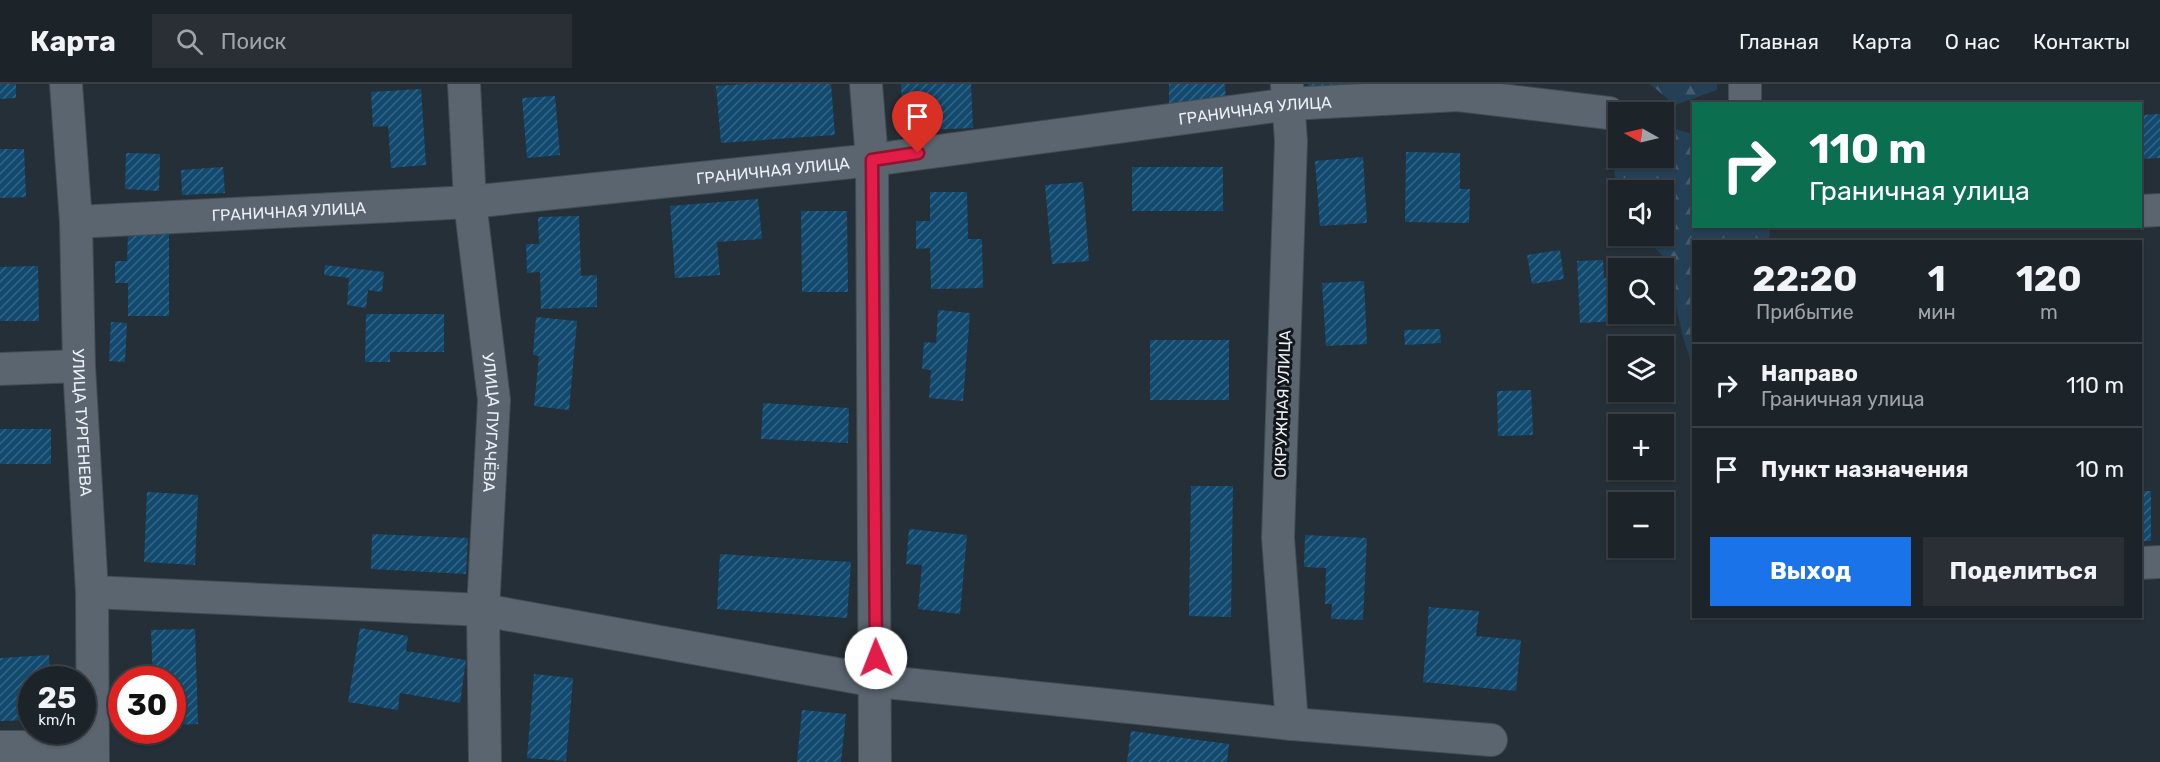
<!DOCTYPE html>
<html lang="ru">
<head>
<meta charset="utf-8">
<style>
	body { margin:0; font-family:Rubik,sans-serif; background:#292f35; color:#f1f3f6; height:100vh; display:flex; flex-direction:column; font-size:22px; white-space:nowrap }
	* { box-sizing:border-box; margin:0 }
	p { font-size:20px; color:#a0a4a8 }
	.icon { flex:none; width:33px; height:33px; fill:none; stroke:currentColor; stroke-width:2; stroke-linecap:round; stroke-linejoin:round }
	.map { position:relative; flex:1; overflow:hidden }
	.side { position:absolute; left:1692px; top:156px; width:450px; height:378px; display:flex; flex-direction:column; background:#1c2329; border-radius:0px; box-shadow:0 2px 4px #0004,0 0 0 2px #3a4046 }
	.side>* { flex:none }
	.guide { position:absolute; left:1692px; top:18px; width:450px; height:126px; border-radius:0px; box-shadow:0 2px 4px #0004,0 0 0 2px #3a4046; background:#0b6e4f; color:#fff; overflow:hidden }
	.needle { width:39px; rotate:278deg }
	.fabs { position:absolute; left:1608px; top:18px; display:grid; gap:12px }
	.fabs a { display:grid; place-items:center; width:66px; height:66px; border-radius:0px; background:#1c2329; box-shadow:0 2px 4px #0004,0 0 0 2px #3a4046; font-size:30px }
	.speed { position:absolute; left:18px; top:582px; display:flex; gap:12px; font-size:30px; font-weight:700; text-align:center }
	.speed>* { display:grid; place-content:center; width:78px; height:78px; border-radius:50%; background:#1c2329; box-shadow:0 2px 4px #0004,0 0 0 2px #3a4046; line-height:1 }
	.speed small { font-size:15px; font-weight:400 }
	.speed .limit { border:9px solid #d22; background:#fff; color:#111 }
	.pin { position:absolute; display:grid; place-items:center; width:51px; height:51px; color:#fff; margin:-62px -26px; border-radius:50% 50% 50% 0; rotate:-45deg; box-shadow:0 0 6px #0007 }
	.pin .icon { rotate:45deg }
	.me { position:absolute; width:66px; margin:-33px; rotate:359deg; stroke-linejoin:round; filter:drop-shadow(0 0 4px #0008) }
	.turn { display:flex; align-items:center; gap:21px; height:126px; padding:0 18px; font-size:27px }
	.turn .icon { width:78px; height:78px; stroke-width:2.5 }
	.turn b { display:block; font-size:42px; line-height:51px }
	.eta { display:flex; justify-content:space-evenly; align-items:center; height:102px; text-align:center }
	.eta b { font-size:36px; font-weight:700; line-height:42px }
	.button { display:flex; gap:12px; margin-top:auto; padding:12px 18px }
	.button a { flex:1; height:69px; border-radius:0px; background:#1a73e8; color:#fff; font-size:24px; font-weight:700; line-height:69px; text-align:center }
	.button a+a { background:#292f35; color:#f1f3f6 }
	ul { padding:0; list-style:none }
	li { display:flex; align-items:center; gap:18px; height:84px; padding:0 18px; border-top:2px solid #3a4046 }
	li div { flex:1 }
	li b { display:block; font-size:22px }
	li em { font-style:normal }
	header { display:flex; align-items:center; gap:36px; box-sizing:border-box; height:84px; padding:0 30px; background:#1c2329; border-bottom:2px solid #3a4046 }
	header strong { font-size:28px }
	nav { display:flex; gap:33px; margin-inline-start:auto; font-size:21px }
	.search { width:420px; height:54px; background:#292f35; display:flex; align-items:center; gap:15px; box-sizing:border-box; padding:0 21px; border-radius:0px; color:#a0a4a8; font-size:22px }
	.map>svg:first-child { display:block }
	.forest { fill:url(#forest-firs) }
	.building { fill:url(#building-hatch) }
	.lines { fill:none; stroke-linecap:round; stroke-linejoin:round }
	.minor-casing { stroke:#434b52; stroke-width:34 }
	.minor { stroke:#5a656f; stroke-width:32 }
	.route-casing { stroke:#92132f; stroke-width:15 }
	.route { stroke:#e11d48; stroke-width:10 }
	.labels { text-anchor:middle; stroke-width:6; stroke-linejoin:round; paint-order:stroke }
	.street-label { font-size:16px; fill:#ebf1f7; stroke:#12161a }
</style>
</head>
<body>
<header>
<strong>Карта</strong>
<div class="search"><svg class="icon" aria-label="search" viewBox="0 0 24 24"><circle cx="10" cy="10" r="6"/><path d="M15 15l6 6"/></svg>Поиск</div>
<nav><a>Главная</a><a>Карта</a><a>О нас</a><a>Контакты</a></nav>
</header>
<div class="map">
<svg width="2160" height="678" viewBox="0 0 2160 678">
	<defs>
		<pattern id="forest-firs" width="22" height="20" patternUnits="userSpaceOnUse" patternTransform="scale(1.5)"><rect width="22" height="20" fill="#234056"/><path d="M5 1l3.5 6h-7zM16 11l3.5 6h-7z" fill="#435c6f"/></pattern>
		<pattern id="building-hatch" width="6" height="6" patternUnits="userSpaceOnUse" patternTransform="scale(1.5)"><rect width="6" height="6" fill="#124a6f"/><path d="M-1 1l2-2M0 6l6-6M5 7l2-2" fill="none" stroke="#356584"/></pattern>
	</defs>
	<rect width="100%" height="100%" fill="#252f37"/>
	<path class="forest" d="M1650 0H1717V6L1675 21Z
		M1664 42 1693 50 1694 142 1770 143 1769 157 1694 158 1693 284 1683 253 1665 174 1643 152H1664V106H1618V113L1612 72 1618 59V74H1664Z"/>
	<path class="building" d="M0 0H16V14L0 15Z
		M745 0H831L835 51 721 59 716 2Z
		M901 0H971L973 44 903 47Z
		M1169 0H1225L1226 19H1169Z
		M1308 0H1354V2L1308 4Z
		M421 5 426 81 391 84 388 42 373 43 371 8Z
		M555 12 560 71 527 74 522 14Z
		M2160 30V74L2140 75V31Z
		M0 65H24L26 113 0 114Z
		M1406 68 1460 69V105H1470L1469 139 1405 138Z
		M126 69 160 70 159 107 125 105Z
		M1363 73 1367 139 1320 142 1315 77Z
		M223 83 225 109 182 111 181 86Z
		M1132 83H1223V127H1132Z
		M1083 98 1089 177 1052 180 1045 101Z
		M930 108H967L968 155H982L983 204 931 205 930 164 916 165V137H930Z
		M758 115 762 155 717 158 720 191 675 194 670 122Z
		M801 127H847L848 208H802Z
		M579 132 581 192 597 191V223L541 225 540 188 527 189 526 160H539L538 133Z
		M128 148 169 149V232H128V199H115V177H127Z
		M1560 166 1564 195 1532 200 1527 171Z
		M1603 176 1604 194 1617 193 1620 237 1580 239 1577 177Z
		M325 181 384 188 382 208 368 206 366 224 347 221 349 194 324 191Z
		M38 182 39 237H0V183Z
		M1364 197 1367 260 1326 262 1322 199Z
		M938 226 970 229 963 317 929 314 931 286 922 285 924 258 936 259Z
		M366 230H444V268H390V278H365Z
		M536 233 577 237 569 326 534 322 539 272 533 271Z
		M111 238 127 239 125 278 109 277Z
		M1440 245 1441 259 1405 261 1404 246Z
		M1150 256H1229V316H1150Z
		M1531 306 1533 351 1498 352 1497 307Z
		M763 319 849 324 848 359 761 355Z
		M0 345H51V380H0Z
		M1191 402H1233L1231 533 1189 532Z
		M2140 407H2151V457H2140Z
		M147 408 198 411 195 481 144 478Z
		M909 445 967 451 960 530 918 525 922 481 906 480Z
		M372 450 468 454 466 490 371 485Z
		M1305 451 1367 454 1363 536 1331 535 1332 520H1325L1326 484 1304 483Z
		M720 470 851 478 847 534 717 525Z
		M1429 523 1479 527 1476 552 1521 556 1516 607 1423 598Z
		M360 544 408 552 406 567 466 576 460 619 400 609 398 626 348 618Z
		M195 545 198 640 172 641V596H153L151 546Z
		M49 571 50 596H32V636L0 637V574Z
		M534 590 573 594 566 677 527 674Z
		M802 626 846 630 841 678H797Z
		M1131 647 1229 660 1227 678H1127Z"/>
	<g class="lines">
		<defs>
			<g id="minor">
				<path id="s1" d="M66 0 76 138 79 282 92 508 93 678"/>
				<path id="s2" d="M464 0 470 118 494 316 483 526 485 678"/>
				<path d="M866 0 872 76 875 678"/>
				<path d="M1287 1 1291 57 1278 454 1292 640"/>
				<path d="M1745 20V0"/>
				<path d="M2140 127 2160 126"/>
				<path id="s3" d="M76 138 470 118 872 76 1289 20 1458 11 1609 29"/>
				<path d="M0 285 79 282"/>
				<path d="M2140 479 2160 478"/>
				<path d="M92 508 483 526 876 597 1292 640 1491 656"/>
				<path d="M0 663H91"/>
			</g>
		</defs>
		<use href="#minor" class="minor-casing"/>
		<use href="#minor" class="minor"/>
	</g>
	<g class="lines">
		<defs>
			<path id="route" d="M876 574 872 76 918 69"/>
		</defs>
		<use href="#route" class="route-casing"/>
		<use href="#route" class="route"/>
	</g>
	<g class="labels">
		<g class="street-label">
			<text dy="6" stroke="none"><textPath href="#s3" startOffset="1185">ГРАНИЧНАЯ УЛИЦА</textPath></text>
			<text dy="6" stroke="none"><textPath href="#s3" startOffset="699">ГРАНИЧНАЯ УЛИЦА</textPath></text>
			<text dy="6" stroke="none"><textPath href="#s3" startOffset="213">ГРАНИЧНАЯ УЛИЦА</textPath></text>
			<text transform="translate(1282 320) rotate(-88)" y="6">ОКРУЖНАЯ УЛИЦА</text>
			<text dy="6" stroke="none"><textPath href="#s2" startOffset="340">УЛИЦА ПУГАЧЁВА</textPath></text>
			<text dy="6" stroke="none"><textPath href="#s1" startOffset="339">УЛИЦА ТУРГЕНЕВА</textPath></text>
		</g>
	</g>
</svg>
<div class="fabs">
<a><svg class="needle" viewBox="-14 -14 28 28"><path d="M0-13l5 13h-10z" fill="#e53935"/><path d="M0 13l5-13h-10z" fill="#a0a4a8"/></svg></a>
<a><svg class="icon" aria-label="sound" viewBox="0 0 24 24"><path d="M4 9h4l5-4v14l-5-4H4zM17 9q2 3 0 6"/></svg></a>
<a><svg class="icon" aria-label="search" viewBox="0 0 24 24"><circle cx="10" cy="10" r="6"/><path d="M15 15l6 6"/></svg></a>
<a><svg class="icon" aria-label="layers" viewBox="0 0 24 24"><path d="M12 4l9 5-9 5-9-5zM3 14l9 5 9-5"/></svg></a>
<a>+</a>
<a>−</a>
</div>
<div class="speed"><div>25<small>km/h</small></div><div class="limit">30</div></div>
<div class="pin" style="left:918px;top:69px;background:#d93025"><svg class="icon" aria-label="arrive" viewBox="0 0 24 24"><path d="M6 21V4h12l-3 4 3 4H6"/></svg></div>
<svg class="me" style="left:876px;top:574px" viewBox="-20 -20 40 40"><circle r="19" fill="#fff"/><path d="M0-13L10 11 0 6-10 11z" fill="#e11d48"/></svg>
<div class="guide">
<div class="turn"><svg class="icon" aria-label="right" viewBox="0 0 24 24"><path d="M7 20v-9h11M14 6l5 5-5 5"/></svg><div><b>110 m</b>Граничная улица</div></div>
</div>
<section class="side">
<div class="eta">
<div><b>22:20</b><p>Прибытие</p></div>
<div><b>1</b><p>мин</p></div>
<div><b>120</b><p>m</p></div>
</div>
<ul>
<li><svg class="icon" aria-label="right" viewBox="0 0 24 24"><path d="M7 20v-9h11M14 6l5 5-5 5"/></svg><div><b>Направо</b><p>Граничная улица</p></div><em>110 m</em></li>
<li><svg class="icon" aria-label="arrive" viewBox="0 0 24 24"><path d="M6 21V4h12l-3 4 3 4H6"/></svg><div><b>Пункт назначения</b></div><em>10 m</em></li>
</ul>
<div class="button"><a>Выход</a><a>Поделиться</a></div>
</section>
</div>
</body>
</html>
